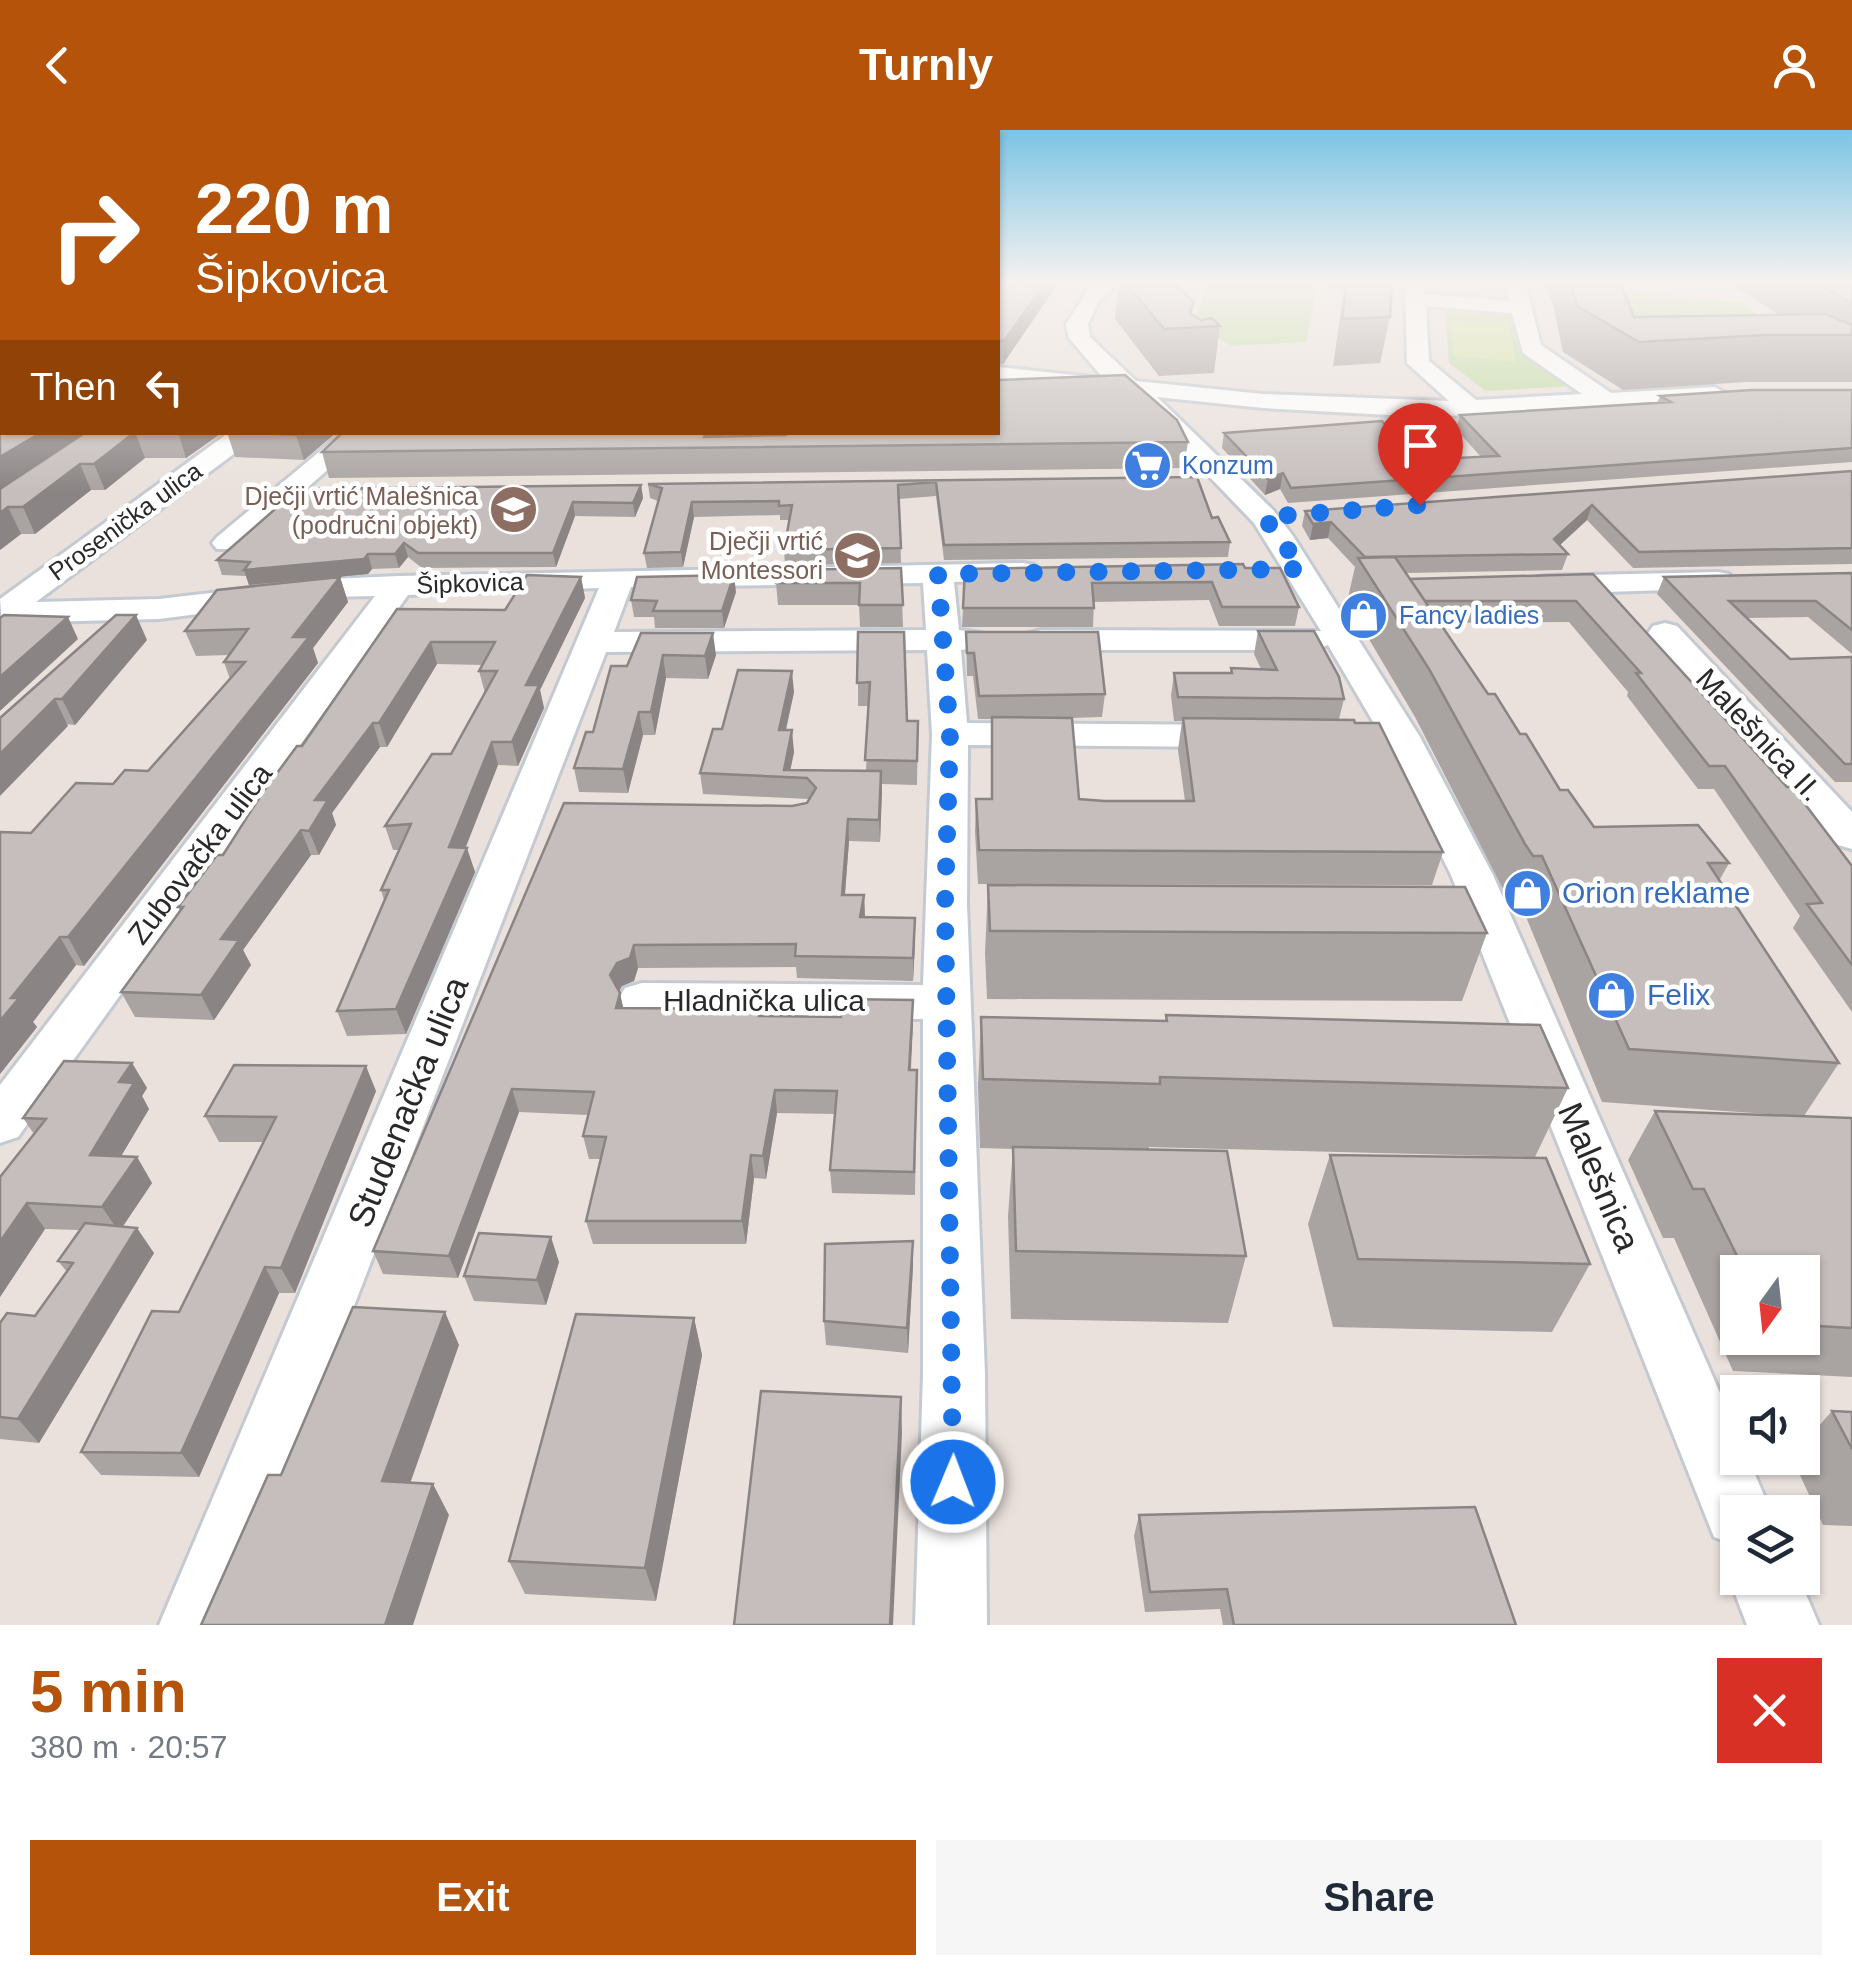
<!DOCTYPE html>
<html lang="en">
<head>
<meta charset="utf-8">
<style>
	body { margin:0; font-family:Arial,sans-serif; background:#f6f6f7; color:#1f2937; height:100vh; display:flex; flex-direction:column; font-size:38px; white-space:nowrap }
	* { box-sizing:border-box; margin:0 }
	p { font-size:32px; color:#747a83 }
	.icon { flex:none; width:55px; height:55px; fill:none; stroke:currentColor; stroke-width:2; stroke-linecap:round; stroke-linejoin:round }
	.map { position:relative; height:1495px; overflow:hidden }
	.side { display:flex; flex-direction:column; background:#fff; flex:1 }
	.side>* { flex:none }
	.hud { position:absolute; left:0px; top:0px; width:1000px; height:305px; box-shadow:0 2px 8px #0004; background:#b45309; color:#fff; overflow:hidden }
	.needle { width:65px; rotate:195deg }
	.tools { position:absolute; left:1720px; top:1125px; display:grid; gap:20px }
	.tools a { display:grid; place-items:center; width:100px; height:100px; border-radius:0px; background:#fff; box-shadow:0 2px 8px #0004; font-size:50px }
	.pin { position:absolute; display:grid; place-items:center; width:85px; height:85px; color:#fff; margin:-102px -42px; border-radius:50% 50% 50% 0; rotate:-45deg; box-shadow:0 0 10px #0007 }
	.pin .icon { rotate:45deg }
	.me { position:absolute; width:110px; margin:-55px; rotate:1deg; stroke-linejoin:round; filter:drop-shadow(0 0 8px #0008) }
	.turn { display:flex; align-items:center; gap:35px; height:210px; padding:0 30px; font-size:45px }
	.turn .icon { width:130px; height:130px; stroke-width:2.5 }
	.turn b { display:block; font-size:70px; line-height:85px }
	.then { display:flex; align-items:center; height:95px; padding:0 30px; background:#0003; gap:20px; font-size:38px }
	.round { display:grid; place-items:center; flex:none; width:105px; height:105px; border-radius:0px; background:#f6f6f7 }
	.head { display:flex; align-items:center; justify-content:space-between; height:170px; padding:0 30px }
	h1 { font-size:60px; font-weight:700; line-height:75px; color:#b45309 }
	.primary-button { display:flex; gap:20px; margin-top:auto; padding:20px 30px }
	.primary-button a { flex:1; height:115px; border-radius:0px; background:#b45309; color:#fff; font-size:40px; font-weight:700; line-height:115px; text-align:center }
	.primary-button a+a { background:#f6f6f7; color:#1f2937 }
	header { display:flex; justify-content:space-between; align-items:center; height:130px; padding:0 30px; background:#b45309; color:#fff; font-size:45px; font-weight:700 }
	.map>svg:first-child { display:block }
	.green { fill:#c0db9e }
	.pitch { fill:#d3e19b }
	.lines { fill:none; stroke-linecap:round; stroke-linejoin:round }
	.minor-casing { stroke:#c4cad1; stroke-width:6 }
	.minor { fill:#fff; fill-rule:evenodd }
	.wall { fill:#a9a3a2; fill-rule:evenodd }
	.shaded-wall { fill:#8a8584 }
	.building { fill:#c5bebc; stroke:#8a8584; stroke-width:2.5 }
	.route { stroke:#1a73e8; stroke-width:18; stroke-dasharray:0 32.4 }
	.labels { text-anchor:middle; stroke-width:9; stroke-linejoin:round; paint-order:stroke }
	.far-shop-label { font-size:25px; fill:#366cbe; stroke:#fff; text-anchor:start }
	.far-education-label { font-size:25px; fill:#785e54; stroke:#fff; text-anchor:end }
	.far-street-label { font-size:25px; fill:#292929; stroke:#fff }
	.street-label { font-size:30px; fill:#292929; stroke:#fff }
	.shop-label { font-size:30px; fill:#366cbe; stroke:#fff; text-anchor:start }
	.near-street-label { font-size:35px; fill:#292929; stroke:#fff }
</style>
</head>
<body>
<header><svg class="icon" aria-label="back" viewBox="0 0 24 24"><path d="M15 5l-7 7 7 7"/></svg>Turnly<svg class="icon" aria-label="person" viewBox="0 0 24 24"><circle cx="12" cy="8" r="4"/><path d="M4 21q1-7 8-7t8 7"/></svg></header>
<div class="map">
<svg width="1852" height="1495" viewBox="0 0 1852 1495">
	<rect width="100%" height="100%" fill="#eae1dc"/>
	<path class="green" d="M1210 152H1318L1306 212 1232 216 1192 194Z
		M1614 159 1743 173 1771 195 1634 188Z
		M1445 181 1513 186 1522 219 1575 256 1486 261 1449 233Z"/>
	<path class="pitch" d="M1451 190 1509 195 1516 232 1454 226Z"/>
	<g class="lines">
		<defs>
			<path id="minor" d="M1093 152H1113L1111 162 1099 170 1088 194 1090 207 1136 251 1263 264 1449 271 1407 233 1405 152H1425V164L1509 171 1505 152H1525L1541 215 1611 263 1715 257 1727 264 1715 271 1491 284 1490 292 1481 294 1464 285 1427 287 1263 278 1157 267 1274 381 1293 406 1420 607 1493 745 1738 1304V1328H1748L1771 1382H1738V1416L1714 1407 1451 745 1382 607 1328 515 1315 520H1041L1029 517 1024 510 1029 503 1041 500 1321 501 1254 393 1155 290 1123 264 998 251V237L1103 248 1069 208 1066 194ZM1426 176 1512 183 1523 223 1582 264 1476 270 1429 231Z
				M263 302 36 472 159 469 330 449 399 446 1023 433 1034 435 1038 442 1034 449 954 452 959 500 982 503 987 510 982 517 961 520 967 593 1236 595 1249 598 1255 606 1249 614 1236 617 968 615 967 774 985 1244 987 1495H915L923 1244V889L642 887 625 882 618 870 625 858 642 853 923 855 932 604 927 520 606 522 231 1495H159L599 458 408 465 18 1007 0 1013V955L375 466 330 467 159 489 2 493 0 469 227 304ZM923 453 926 500 614 502 631 457Z
				M343 302H371L237 419H217L212 413 217 407Z
				M1718 442 1729 444 1734 451 1729 458 1545 464 1534 462 1529 455 1534 448 1545 446Z
				M1665 493 1677 496 1852 682V719L1838 715 1653 510 1648 503 1653 496Z
				M1738 1428V1448H1799L1819 1495H1747L1729 1448Z"/>
		</defs>
		<use href="#minor" class="minor-casing"/>
		<use href="#minor" class="minor"/>
	</g>
	<path class="wall" d="M0 152 2 302H223L186 328H145L105 360H91L35 404H21L0 420Z
		M998 152H1059L1003 234H998Z
		M1119 152H1181L1178 158 1192 185 1201 190 1220 196 1214 243 1159 246 1115 189Z
		M1331 152H1392L1390 187 1380 233 1333 236 1344 159 1330 158Z
		M1543 152H1620L1634 187 1778 184 1727 152H1852V252H1746L1623 260 1563 222 1553 174Z
		M1852 260V332L1288 373 1280 359 1265 365 1222 318 1224 303 1414 330 1481 327 1456 299 1460 285 1657 273 1660 266Z
		M227 302H337L304 330 235 327Z
		M725 306 1188 312 1184 338 329 348 322 322Z
		M1852 341V434L1633 438 1587 390 1560 415 1568 424 1562 440 1406 443 1410 449 1593 444 1852 736V882L1793 798 1800 786 1714 659H1698L1627 566 1628 562 1569 492 1440 493 1488 564 1560 660 1594 697 1729 733 1719 751 1839 933 1804 986 1852 988V1247L1733 1241 1674 1108H1663L1628 1030 1655 981 1795 986 1602 972 1522 777 1513 778 1506 765 1415 587 1347 472 1355 437 1328 408 1310 410 1302 396 1305 381ZM1738 1142H1802V1208H1738Z
		M1197 347 1212 388 1230 412 1228 427 944 430 936 366 899 369 901 433 785 435 784 420 790 390H780V385L694 387 683 437 647 438 644 423 658 371 650 368 648 354Z
		M641 355 643 368 635 387 575 386 556 437 422 438 408 427 399 438 372 439 368 444 249 455 246 446 222 445 217 430Z
		M901 438 903 497H860L859 475H778L776 453Z
		M1245 438 1299 477 1295 496H1219L1209 470 1094 472 1093 497H962L965 439Z
		M1852 443V524L1808 487 1747 488 1790 529 1852 527V652H1835L1657 464 1664 447Z
		M340 447 348 472 313 518 318 533 84 836 76 835 33 892 37 897 0 944V702L31 703 113 654 148 641 230 549 224 532 229 525 196 526 185 501Z
		M581 447 585 468 540 560 544 578 518 636 498 635 466 717 475 742 406 904 347 906 337 881 384 770 381 760 399 720H393L385 696 451 624 485 563 479 541 483 535 437 534 387 617H380L332 683 336 695 319 725H311L243 820 251 835 214 890 135 887 121 862 180 781 178 777 223 725 397 479 505 480Z
		M736 462 724 498H655L654 487H634L631 470Z
		M1258 501 1344 569 1339 589 1355 593 1443 722 1432 755 978 754 975 702 976 669H991L992 589H978L973 546H967L966 502 1105 564 1102 587 1072 588 1079 669 1104 671H1185L1178 620 1182 591H1174L1171 566 1174 543H1230L1231 538 1261 539 1254 524Z
		M858 502 907 591H918L917 655 882 654 880 712 849 711 845 765H864L865 787 915 811 913 851 797 848 796 837 638 838 634 851 622 856 619 861 623 878 760 879 761 886 913 893 911 940H917L915 1065 832 1063 830 1040 835 984 777 983 766 1049 754 1048 746 1114H593L586 1091 601 1029H589L583 1006 588 985 519 982 458 1148 383 1144 373 1121 564 673 792 676 807 673 809 669 703 664 700 643 722 599 794 562 786 600 794 622 790 640H866L869 576H858Z
		M641 503 716 525 708 549 666 548 655 605H643L628 663 579 662 574 638 627 536Z
		M147 510 75 595 0 588Z
		M988 755 1487 803 1462 871 987 869 985 823Z
		M1166 885 1568 958 1535 1027 1149 1017V1020L1246 1126 1228 1193 1011 1189 1008 1086 1013 1019 980 1018 978 956 981 887 1165 891Z
		M132 933 147 958 142 966 149 979 121 1026 137 1027 152 1053 123 1096 154 1123 39 1313 0 1309V1193L35 1186 67 1142 58 1131 80 1100 45 1099 0 1167V1048L34 1004 23 988Z
		M376 961 295 1163H279L199 1347 101 1345 81 1322 179 1182 263 1012H219L205 986Z
		M1330 1025 1590 1134 1552 1202 1333 1197 1308 1094Z
		M913 1111V1136L908 1223 826 1215 824 1191Z
		M559 1132 546 1175 474 1171 464 1146Z
		M694 1188 702 1225 656 1471 525 1464 509 1431Z
		M1832 1281 1852 1282V1396L1823 1395 1792 1328H1802V1315Z
		M1139 1385 1516 1495H1223L1220 1479 1145 1482 1134 1406Z"/>
	<path class="shaded-wall" d="M1046 152H1059L1003 234 1004 211Z
		M42 302H93L0 361V327Z
		M135 302 145 328 105 360 94 334Z
		M178 302H223L186 328Z
		M299 302H337L304 330 296 305Z
		M707 302H727L717 318 704 307Z
		M80 334 91 360 35 404 23 377Z
		M1283 343 1280 359 1265 365 1268 349Z
		M641 355 643 368 635 387 633 373Z
		M573 372 575 386 556 437 553 423Z
		M692 372 694 387 683 437 681 422Z
		M1592 375 1587 390 1549 425 1554 409Z
		M8 377 21 404 0 420V383Z
		M1331 392 1328 408 1310 410 1313 394Z
		M404 413 408 427 399 438 395 424Z
		M368 424 372 439 368 444 249 455 244 440Z
		M734 445 736 462 724 498 722 481Z
		M340 447 348 472 313 518 318 533 84 836 68 807Z
		M581 447 585 468 540 560 544 578 518 636 512 612 526 555Z
		M136 485 147 510 75 595 62 569Z
		M68 487 78 509 0 581V547Z
		M713 503 716 525 708 549 705 526Z
		M431 512 437 534 387 617 379 593Z
		M663 525 666 548 655 605 651 582Z
		M792 541 794 562 781 621 779 600Z
		M55 569 68 596 0 666V624Z
		M639 582 643 605 628 663 623 639Z
		M373 593 380 617 332 683 336 695 319 725 309 701 315 670Z
		M792 600 794 622 789 647 784 640Z
		M492 612 498 635 456 741 449 717Z
		M881 641 882 662 880 712 879 690Z
		M848 689 849 711 843 788 842 765Z
		M301 700 311 725 243 820 251 835 214 890 201 865 221 809Z
		M467 718 475 742 406 904 396 879Z
		M864 765 865 788 860 787Z
		M915 788V811L913 851V828Z
		M60 807 76 835 33 892 37 897 0 944V891L11 868Z
		M634 815 638 838 634 851 622 856 615 868 610 845 617 833Z
		M620 863 625 886 616 878Z
		M913 870V893L909 963V940Z
		M132 933 147 958 142 966 149 979 107 1050 90 1025 119 952Z
		M366 936 376 961 295 1163 281 1138Z
		M512 959 519 982 458 1148 449 1126Z
		M775 960 777 983 766 1049 763 1026Z
		M751 1025 754 1048 746 1114 742 1091Z
		M137 1027 152 1053 119 1102 102 1077Z
		M27 1073 45 1099 0 1167V1112Z
		M137 1098 154 1123 39 1313 18 1289Z
		M551 1107 559 1132 546 1175 537 1150Z
		M913 1111V1136L908 1223 907 1198Z
		M265 1137 279 1163 199 1347 181 1323Z
		M445 1182 459 1215 400 1382 382 1351Z
		M694 1188 702 1225 656 1471 645 1438Z
		M901 1267 902 1303 893 1495H890Z
		M433 1354 449 1385 413 1495H385Z"/>
	<path class="building" d="M0 152H2V302H42L0 327Z
		M998 152H1046L1004 211H998Z
		M1125 152H1172L1194 172 1190 183 1201 190 1212 188 1220 196 1164 199Z
		M1347 152H1392L1390 187 1342 189Z
		M1571 152H1620L1634 187 1826 184 1852 195V205H1765L1639 212 1577 176Z
		M1815 152H1852V174Z
		M1125 245 1177 290 1188 312 322 322 343 302H707L704 307 786 305V302H998V250Z
		M1752 260H1852V318L1291 358 1283 343 1268 349 1224 303 1382 291 1414 330 1499 326 1460 285 1671 272 1660 266Z
		M86 302H135L94 334H80L23 377H8L0 383V359Z
		M236 302H299L296 305Z
		M1852 341V418L1639 422 1592 375 1554 409 1568 424 1365 427 1331 392 1313 394 1305 381Z
		M1197 347 1212 388 1218 387 1230 412 944 415 936 352 898 355 901 418 784 420 792 375 779 376V371L692 372 681 422 644 423 662 358 648 354Z
		M641 355 633 373 573 372 553 423H418L404 413 395 424H368L364 429 244 440 250 432 217 430 298 359Z
		M1395 427 1488 564H1495L1520 604H1526L1560 660H1568L1594 697 1698 695 1729 733H1708L1839 933 1629 919 1542 726H1533L1525 714 1429 539 1358 428Z
		M1243 434 1245 438H1280L1299 477H1222L1212 452 1092 453 1094 478H963L965 439Z
		M901 438 903 475H859L860 453H776L779 440Z
		M1852 443V500L1816 471H1729L1790 529 1852 527V634H1845L1664 447Z
		M1593 444 1787 657H1792L1852 736V835L1807 774 1822 773 1725 636H1709L1636 543H1641L1576 471H1425L1410 449Z
		M527 445 581 447 526 555H539L512 612H492L449 717 467 718 396 879 337 881 389 760H381L411 694 385 696 432 624H451L497 541H479L495 512H431L379 593H373L315 670H328L309 701 301 700 221 809 239 810 201 865 121 862 183 777H178L217 725H223L263 662 297 616H302L397 479 505 480Z
		M734 445 722 481H653L657 471 631 470 637 447Z
		M340 447 293 507H309L68 807H60L11 868H19L0 891V702L31 703 76 653 113 654 125 640 148 641 245 532H224L248 499 185 501 217 460Z
		M4 485 68 487 0 547V488Z
		M116 485H136L62 569H55L0 624V588Z
		M1258 501H1314L1339 547 1344 569 1178 567 1174 543H1232L1231 538 1277 540Z
		M858 502H904L907 591H918L917 631 865 630 870 552 857 553Z
		M966 502H1098L1105 564 979 566 974 523H967Z
		M641 503H713L705 526 663 525 651 582H639L623 639 574 638 586 602H593L611 536H627Z
		M738 540 792 541 779 600H792L784 640 881 641 879 690 848 689 842 765H864L860 787 915 788 913 828 795 826 796 814 634 815 630 828 617 833 610 845 620 863 616 878 760 879 759 886 841 887 843 869 913 870 909 940H917L914 1042 830 1040 837 961 775 960 763 1026 751 1025 742 1091H586L606 1007 583 1006 594 962 512 959 449 1126 373 1121 564 673 792 676 807 673 816 658 807 648 700 643 713 599H722Z
		M992 587 1072 588 1079 669 1104 671H1194L1183 588 1354 590 1355 593H1379L1443 722 979 720 976 669H992Z
		M988 755 1465 757 1487 803 990 801Z
		M1166 885 1540 895 1568 958 1160 947V954L983 949 981 887 1167 891Z
		M64 931 132 933 119 952 134 953 90 1025 137 1027 102 1077 27 1073 0 1112V1047L46 989 23 988Z
		M234 935 366 936 281 1138 265 1137 181 1323 81 1322 152 1181 179 1182 276 987 205 986Z
		M1655 981 1852 988V1198L1802 1195V1142H1745L1704 1059H1693Z
		M1013 1017 1227 1021 1246 1126 1016 1121Z
		M1330 1025 1546 1028 1590 1134 1358 1129Z
		M85 1093 137 1098 18 1289 0 1287V1193L7 1183 35 1186 73 1133 58 1131Z
		M479 1103 551 1107 537 1150 464 1146Z
		M913 1111 907 1198 824 1191 825 1114Z
		M353 1177 445 1182 382 1351 433 1354 385 1495H201L268 1345H281Z
		M576 1184 694 1188 645 1438 509 1431Z
		M761 1261 901 1267 890 1495H734Z
		M1832 1281 1852 1282V1319Z
		M1475 1377 1516 1495H1234L1227 1459 1150 1462 1139 1385Z"/>
	<linearGradient id="sky" x2="0" y2="1"><stop stop-color="#7cc4e5"/><stop offset="0.42" stop-color="#f6f2ef"/><stop offset="1" stop-color="#f6f2ef" stop-opacity="0"/></linearGradient>
	<rect width="1852" height="362" fill="url(#sky)"/>
	<g class="lines">
		<path class="route" d="M953 1352 945 774 950 604 938 444 1302 439 1264 387 1420 375"/>
	</g>
	<defs>
		<symbol id="supermarket-disc" viewBox="-11 -11 22 22"><circle r="9.5" fill="#3f7fe0" stroke="#fff"/><path d="M-6-5.5h2.5l.6 2H6L4.5 2H-2.5L-4.4-4H-6ZM-1.5 3.2a1.3 1.3 0 1 0 .1 0ZM3 3.2a1.3 1.3 0 1 0 .1 0Z" fill="#fff"/></symbol>
		<symbol id="school-disc" viewBox="-11 -11 22 22"><circle r="9.5" fill="#8d6e63" stroke="#fff"/><path d="M0-5L7-2L0 1L-7-2ZM-4 1L0 2.5L4 1V4Q0 6-4 4Z" fill="#fff"/></symbol>
		<symbol id="shop-disc" viewBox="-11 -11 22 22"><circle r="9.5" fill="#3f7fe0" stroke="#fff"/><path d="M-5-2.5h2.3a2.7 3.5 0 0 1 5.4 0H5L5.5 6h-11ZM-1.5-2.5h3a1.5 2.3 0 0 0-3 0Z" fill="#fff"/></symbol>
	</defs>
	<g fill-rule="evenodd">
		<use href="#supermarket-disc" x="1120" y="308" width="55" height="55"/>
		<use href="#school-disc" x="486" y="352" width="55" height="55"/>
		<use href="#school-disc" x="830" y="398" width="55" height="55"/>
		<use href="#shop-disc" x="1336" y="458" width="55" height="55"/>
		<use href="#shop-disc" x="1500" y="736" width="55" height="55"/>
		<use href="#shop-disc" x="1584" y="838" width="55" height="55"/>
	</g>
	<g class="labels">
		<g class="far-shop-label">
			<text x="1182" y="344">Konzum</text>
			<text x="1399" y="494">Fancy ladies</text>
		</g>
		<g class="far-education-label">
			<text x="478" y="375">Dječji vrtić Malešnica<tspan x="478" dy="29">(područni objekt)</tspan></text>
			<text x="823" y="420">Dječji vrtić<tspan x="823" dy="29">Montessori</tspan></text>
		</g>
		<g class="far-street-label">
			<text transform="translate(125 391) rotate(-36)" y="9">Prosenička ulica</text>
			<text transform="translate(470 453) rotate(-2)" y="9">Šipkovica</text>
		</g>
		<g class="street-label">
			<text transform="translate(1759 605) rotate(47)" y="10">Malešnica II.</text>
			<text transform="translate(200 724) rotate(-53)" y="10">Zubovačka ulica</text>
			<text x="764" y="881">Hladnička ulica</text>
		</g>
		<g class="shop-label">
			<text x="1562" y="773">Orion reklame</text>
			<text x="1647" y="875">Felix</text>
		</g>
		<g class="near-street-label">
			<text transform="translate(408 972) rotate(-68)" y="12">Studenačka ulica</text>
			<text transform="translate(1599 1047) rotate(67)" y="12">Malešnica</text>
		</g>
	</g>
</svg>
<div class="tools">
<a><svg class="needle" viewBox="-14 -14 28 28"><path d="M0-13l5 13h-10z" fill="#e53935"/><path d="M0 13l5-13h-10z" fill="#747a83"/></svg></a>
<a><svg class="icon" aria-label="sound" viewBox="0 0 24 24"><path d="M4 9h4l5-4v14l-5-4H4zM17 9q2 3 0 6"/></svg></a>
<a><svg class="icon" aria-label="layers" viewBox="0 0 24 24"><path d="M12 4l9 5-9 5-9-5zM3 14l9 5 9-5"/></svg></a>
</div>
<div class="pin" style="left:1420px;top:375px;background:#d93025"><svg class="icon" aria-label="arrive" viewBox="0 0 24 24"><path d="M6 21V4h12l-3 4 3 4H6"/></svg></div>
<svg class="me" style="left:953px;top:1352px" viewBox="-20 -20 40 40"><circle r="17" fill="#1a73e8" stroke="#fff" stroke-width="3"/><path d="M0-11L8 9 0 5-8 9z" fill="#fff"/></svg>
<div class="hud">
<div class="turn"><svg class="icon" aria-label="right" viewBox="0 0 24 24"><path d="M7 20v-9h11M14 6l5 5-5 5"/></svg><div><b>220 m</b>Šipkovica</div></div>
<div class="then">Then<svg class="icon" aria-label="left" viewBox="0 0 24 24"><path d="M17 20v-9H6M10 6l-5 5 5 5"/></svg></div>
</div>
</div>
<section class="side">
<div class="head"><div><h1>5 min</h1><p>380 m · 20:57</p></div><a class="round" style="background:#d93025;color:#fff"><svg class="icon" aria-label="close" viewBox="0 0 24 24"><path d="M6 6l12 12M18 6L6 18"/></svg></a></div>
<div class="primary-button"><a>Exit</a><a>Share</a></div>
</section>
</body>
</html>
